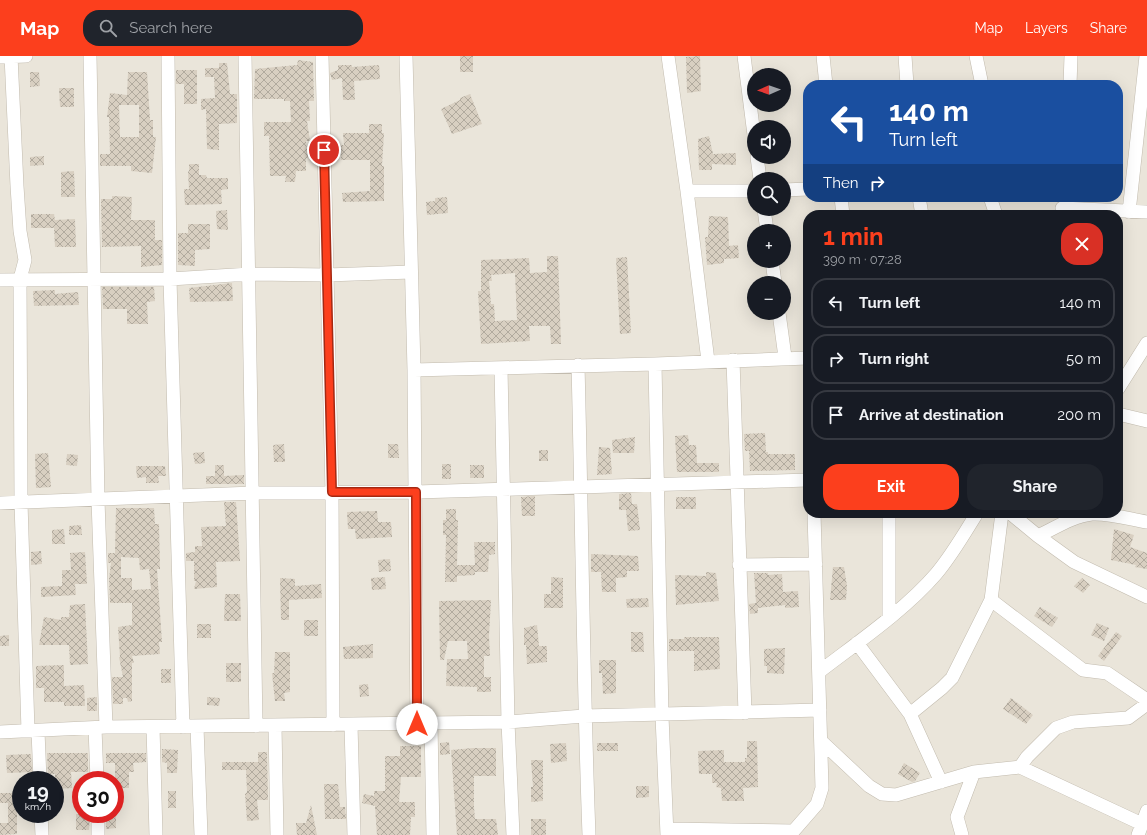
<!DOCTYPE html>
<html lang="en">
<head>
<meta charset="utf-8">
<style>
	body { margin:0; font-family:Raleway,sans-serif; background:#20242c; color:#f1f3f6; height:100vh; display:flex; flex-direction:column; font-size:15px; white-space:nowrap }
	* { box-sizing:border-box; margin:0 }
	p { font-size:13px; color:#9ea1a6 }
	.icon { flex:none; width:22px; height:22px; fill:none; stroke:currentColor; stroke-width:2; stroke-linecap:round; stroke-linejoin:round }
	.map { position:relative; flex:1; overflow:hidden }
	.details { position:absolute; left:803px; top:154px; width:320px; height:308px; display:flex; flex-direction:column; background:#171b24; border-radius:16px; box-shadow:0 4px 16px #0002 }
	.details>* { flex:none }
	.banner { position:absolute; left:803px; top:24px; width:320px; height:122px; border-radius:16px; box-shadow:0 4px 16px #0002; background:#1a4fa0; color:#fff; overflow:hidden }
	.needle { width:26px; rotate:268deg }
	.controls { position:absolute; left:747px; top:12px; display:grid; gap:8px }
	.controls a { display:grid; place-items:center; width:44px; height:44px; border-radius:50%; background:#171b24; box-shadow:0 4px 16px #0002; font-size:20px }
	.speed { position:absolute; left:12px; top:715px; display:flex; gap:8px; font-size:20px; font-weight:700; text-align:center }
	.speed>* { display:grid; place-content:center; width:52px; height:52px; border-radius:50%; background:#171b24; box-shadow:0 4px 16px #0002; line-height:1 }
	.speed small { font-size:10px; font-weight:400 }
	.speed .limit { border:6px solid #d22; background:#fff; color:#111 }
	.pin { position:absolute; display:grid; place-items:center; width:34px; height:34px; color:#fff; margin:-17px; border:2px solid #fff; border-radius:50%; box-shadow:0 1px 4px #0007 }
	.me { position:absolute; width:44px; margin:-22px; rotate:0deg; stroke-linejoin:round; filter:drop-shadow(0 0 3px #0008) }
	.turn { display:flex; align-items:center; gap:14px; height:84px; padding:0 20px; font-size:18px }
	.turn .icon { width:52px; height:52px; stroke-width:2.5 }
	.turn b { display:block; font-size:28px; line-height:34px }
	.then { display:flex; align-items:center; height:38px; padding:0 20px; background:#0003; gap:8px; font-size:15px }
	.round { display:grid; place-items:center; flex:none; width:42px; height:42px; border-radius:16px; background:#20242c }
	.headline { display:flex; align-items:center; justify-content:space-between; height:68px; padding:0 20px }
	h1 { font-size:24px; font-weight:700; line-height:30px; color:#fc3f1d }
	.primary-button { display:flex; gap:8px; margin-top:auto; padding:8px 20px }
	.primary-button a { flex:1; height:46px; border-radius:16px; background:#fc3f1d; color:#fff; font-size:16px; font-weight:700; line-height:46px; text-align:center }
	.primary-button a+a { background:#20242c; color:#f1f3f6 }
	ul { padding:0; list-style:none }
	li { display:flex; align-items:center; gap:12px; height:50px; margin:0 8px 6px; padding:0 12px; border:2px solid #363941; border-radius:16px }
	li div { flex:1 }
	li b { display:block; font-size:15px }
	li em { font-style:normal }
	header { display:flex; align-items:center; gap:24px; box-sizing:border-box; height:56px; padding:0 20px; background:#fc3f1d; color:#fff }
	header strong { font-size:19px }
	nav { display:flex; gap:22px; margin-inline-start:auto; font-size:14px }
	.search { width:280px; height:36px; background:#20242c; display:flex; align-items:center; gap:10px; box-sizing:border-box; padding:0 14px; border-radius:16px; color:#9ea1a6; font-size:15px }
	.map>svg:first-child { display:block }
	.residential { fill:#eae5da; fill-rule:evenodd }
	.building { fill:url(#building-cross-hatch); fill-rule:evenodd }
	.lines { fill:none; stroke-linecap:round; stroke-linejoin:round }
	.street-casing { stroke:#c2bbae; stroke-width:14 }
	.street { stroke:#fff; stroke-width:13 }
	.route-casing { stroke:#a42913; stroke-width:10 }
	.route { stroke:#fc3f1d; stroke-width:7 }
</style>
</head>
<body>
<header>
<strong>Map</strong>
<div class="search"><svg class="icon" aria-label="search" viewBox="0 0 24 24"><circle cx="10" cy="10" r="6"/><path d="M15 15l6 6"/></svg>Search here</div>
<nav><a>Map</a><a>Layers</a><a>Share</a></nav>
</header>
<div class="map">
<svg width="1147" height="779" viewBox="0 0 1147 779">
	<defs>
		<pattern id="building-cross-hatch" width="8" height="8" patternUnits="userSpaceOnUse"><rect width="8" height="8" fill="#d8cfc1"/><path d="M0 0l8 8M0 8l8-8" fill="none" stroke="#b1aa9e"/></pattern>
	</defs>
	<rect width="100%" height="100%" fill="#f6f3ec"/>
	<path class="residential" d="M0 0H1147V779H0ZM754 19H784V49H754ZM808 29H1118V141H808ZM754 71H784V101H754ZM754 123H784V153H754ZM808 159H1118V457H808ZM754 175H784V205H754ZM754 227H784V257H754ZM21 724H55V758H21ZM81 724H115V758H81Z"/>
	<path class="building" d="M460 0H473V16H460Z
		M700 0 701 35 687 37 686 1Z
		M298 4 313 6 314 45H309L310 65H307L310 85H306L308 102H306V115H296L295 126H285L286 120H270L269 80H264V66H291L290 45H284V43H254L255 13 297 9Z
		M219 7H227L230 38H237V67L219 68V94L207 93 206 53 201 54V43L215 42 214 21H205V12H219Z
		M338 9H352V11L379 9 380 23 354 25 355 44H343L342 22 332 24 330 17 338 14Z
		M176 14H197V48H184V28H176Z
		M30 16H39L40 30 30 31Z
		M128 16H147L150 64H153V81H156L152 117 131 115V110H100V98H110L109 61H107L110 37 127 39ZM119 49H139V81H120Z
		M59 32H74V51H60Z
		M470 38 482 68 452 78 441 53 460 44V42Z
		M369 68H382V77H384L382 110H384V145L343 146 342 137 370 135V104H341V89H344L343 77H369Z
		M709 80 713 98 736 97V109L712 108V114H699L698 83Z
		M44 100V109L30 110V101Z
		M189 108H199V119H206L207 122H228V133L221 134 222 148 185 149 184 133H189L188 116 189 115Z
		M74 115 75 141H61V116Z
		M112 140 132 141 131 164H155V184H162V209L141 211V190L102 191 101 143H112Z
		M447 141 448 157 427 159 426 146 435 145V142Z
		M227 154 228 174 217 173 216 155Z
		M31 158H54L55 164 75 163 76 191H55L54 172H31Z
		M709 160 728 161 729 190 738 189 739 202 724 203V207L707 209 705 181H708Z
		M188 168H210V193L195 194V210L178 209V177H188Z
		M547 200H558L561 288H551L550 270H529L530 285 481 288 478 235H481V204L529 202 530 217 547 216ZM515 217 517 264 495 265 494 248H491L489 225H492L491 219Z
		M627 201 631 277 620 278 616 202Z
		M232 227 233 245 190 246 189 232Z
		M102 231H154L155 245 147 246 148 268H127V253H103Z
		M55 234V238L78 236 79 249 34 250 33 235Z
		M765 377 766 396H768V398H795V414L750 415 749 395H745L744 378Z
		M688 379 689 389H696L697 407H719V416H677L675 380Z
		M635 381 634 397H613L612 384Z
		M284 388 285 406H274L273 389Z
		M388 388H398L399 402H388Z
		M599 391 610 392 612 418 597 419Z
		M539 394H548V405H539Z
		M204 396 205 407 195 408 193 397Z
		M48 397 51 431 36 432 35 398Z
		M67 398 78 399 77 410 66 409Z
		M442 408H451V423H442Z
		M215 409H224V420L244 419V428H206V420H215Z
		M470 409H484V422H470Z
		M136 410H165L166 420H158L159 427H146V421L137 422Z
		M631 437 632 448H637L640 474 628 475 626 454H619V438Z
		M535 440V460H522L521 441Z
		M676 441H696V453H676Z
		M224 446H236L240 505 216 506 217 531 194 533 196 525H194V505H186V497L195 496V490H202L201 471 226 470Z
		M116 452H154L155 468H159L160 513H157L162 586H159L160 598 132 600 134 607H132V645L128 646 127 642H123V648H113L112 621H123L119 601H120L118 571 132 569V547H110L109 523 111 507H108V497H115ZM121 501 139 502 140 514 149 513 151 533 132 534V522H121Z
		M446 453H456V464H458L457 509H475L474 486H495V498L489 499 488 516H475V519L457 520V526H445L446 479H443V464H446Z
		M377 455 378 466H391L392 481 356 483 355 473H348L347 456Z
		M81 469 82 479H69V470Z
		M64 473 65 488H52V474Z
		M1114 473 1134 479 1130 491 1147 497V513L1135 511 1136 509 1111 504Z
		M41 495 42 508 31 509V496Z
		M85 496 87 528H75L76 539 41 541V531L62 530V514H71L70 497Z
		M591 498 638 500 639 515H627V521L616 522V536H602L601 516H591Z
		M390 503 391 515 379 516 378 504Z
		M833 511H844L847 530 846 544H830Z
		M706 516 716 517 719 545 676 549 675 519 706 520Z
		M754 517H768V519L782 518 783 536 798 535 799 551 785 552V549L758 552V557L750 558 749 548 756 547Z
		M385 521 386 533 372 534 371 522Z
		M551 521 563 522V552H544V538H551Z
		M280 522 295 523V530L321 528 322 542 289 544V564H281Z
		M1082 522 1090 529 1083 537 1074 530Z
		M225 538H240L241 565H224Z
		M648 542 649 551 627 552 626 543Z
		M491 544 489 580 490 600H484V621H491V636H477V631L446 630 447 603H468L467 585H448L444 604H440L439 545Z
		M85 548 88 608 70 609 69 589H39L44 561 61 564V561H69L70 549Z
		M1040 551 1058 562 1052 571 1034 560Z
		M304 564H318V580H304Z
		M1097 567 1109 572 1104 585 1091 579Z
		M197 568H211V582H197Z
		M537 569 539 590H547V606L527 608 526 589H524V572Z
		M631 576H643L644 596H631Z
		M1116 576 1122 580 1104 605 1098 600Z
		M9 579V590H0V580Z
		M684 581H719L720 613 694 615V595H669V583H684Z
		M373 588V602L344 603 343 591Z
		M785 592 784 618 767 617V610H764V593Z
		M275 596H290V636L284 637 285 645H275L272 617H274Z
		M599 604H616V637L603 638 602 617H599Z
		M226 607H241V626H226Z
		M64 609V630L84 629 85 650H64V646H44V632H36V610Z
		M161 613H171V626L170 627H161Z
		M368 628 369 640 360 641 359 629Z
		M97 641V655H87V642Z
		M207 641 220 642 219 650 207 649Z
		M1011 642 1033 659 1026 668 1003 653Z
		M747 685H757L758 731 743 732 744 745H722L721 732 716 731 717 727H712V718H699L698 695 724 694V706H745V702H747Z
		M449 686 450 698 440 699V687Z
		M566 687 567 705 551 707 550 688Z
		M597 687H618V695H597Z
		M400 690H421V721H401L399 746H415V761H411L410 779H377L375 750 362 747 364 738 374 740V735H385V700H400Z
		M473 692H496V720H474V751L475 763H496L498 779H457L451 694Z
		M162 693 178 694 177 717H167V707L162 706Z
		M258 696H267L268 744H257L259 764 247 765 245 738 247 736 246 714H222V706H258Z
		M47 697H88V716H71L72 732 55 733V718H48Z
		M106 697H146V706L133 707 134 716H129V732H115V707H106Z
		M31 698 32 716 7 717 6 699Z
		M531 704H543V745L531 746V731H533Z
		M904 707 920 717 915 725 912 726 898 718Z
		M324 728H338L340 751H345L346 763H325Z
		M636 730H649V741L636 742Z
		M168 735H176V752H168Z
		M0 737H21V747H17V778L0 779V767H8V747H0Z
		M311 749 317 779H297L296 767H306Z
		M76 758H90L89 774H76Z
		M106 758H116V772L106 773Z
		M531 763H546V779H531Z"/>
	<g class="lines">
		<defs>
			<path id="street" d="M11 0 17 130 20 175 25 204 20 223 21 446 28 675
				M90 0 98 444 106 671
				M168 0 170 223 183 671
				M245 0 256 670
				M322 0 332 436 333 669
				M406 0 414 314 417 668
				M668 0 687 135 708 305
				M744 0 754 79
				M823 0 826 29
				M905 0 907 29
				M976 0 982 29
				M0 1 26 0
				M1070 29 1071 0
				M757 101 760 123
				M784 134 808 133
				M687 135H754
				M841 141 843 159
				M919 141 922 159
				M990 141 996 159
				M1062 152 1147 156
				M764 153 767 175
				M1129 156 1146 0
				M772 205 775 227
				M0 224 170 223 250 218 327 219 411 216
				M779 257 785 301
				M733 304 745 657
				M655 308 662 660 667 779
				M578 309C582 466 583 622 589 779
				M501 312 508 666 513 779
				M414 314 655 308 808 302
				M1118 333 1147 287
				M1118 358 1147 365
				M0 447 253 437 416 436 808 424
				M1002 457 991 544 1083 614 1107 617 1147 644
				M1010 457 1038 480 1074 506 1147 541
				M1038 480C1055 472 1073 460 1092 458 1110 457 1129 463 1147 466
				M739 509 816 508
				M889 562V457
				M857 587 910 658 941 726
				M819 616C858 586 905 554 936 518 952 499 964 478 977 457
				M910 658 942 632 952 622 991 544
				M431 667 433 779
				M351 669 354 779
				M275 670 277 779
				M153 671 156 779
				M197 671 201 779
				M95 672 97 724
				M38 675 40 724
				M0 676 106 671 508 666 584 660 820 654
				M821 685 869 730 882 738 896 739 974 716 1020 711 1142 768
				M1020 711 1027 701 1056 672 1073 666 1128 662 1147 648
				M41 758 42 779
				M98 758V779
				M667 773 792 775
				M790 779 817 748 822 732 814 457
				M962 779 957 761 974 716
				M1138 779 1147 755"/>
		</defs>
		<use href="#street" class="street-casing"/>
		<use href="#street" class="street"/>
	</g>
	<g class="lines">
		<defs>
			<path id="route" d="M324 94 332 436H416L417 668"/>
		</defs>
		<use href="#route" class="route-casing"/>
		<use href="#route" class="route"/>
	</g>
</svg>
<div class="controls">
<a><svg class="needle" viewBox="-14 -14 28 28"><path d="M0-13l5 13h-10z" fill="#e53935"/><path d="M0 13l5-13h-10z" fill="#9ea1a6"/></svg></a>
<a><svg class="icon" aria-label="sound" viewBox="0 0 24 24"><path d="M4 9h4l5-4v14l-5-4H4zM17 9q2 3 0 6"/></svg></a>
<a><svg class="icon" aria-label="search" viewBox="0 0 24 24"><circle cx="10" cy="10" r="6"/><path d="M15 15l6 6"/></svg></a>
<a>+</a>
<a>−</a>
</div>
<div class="speed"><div>19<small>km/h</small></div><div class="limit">30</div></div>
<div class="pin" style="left:324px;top:94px;background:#d93025"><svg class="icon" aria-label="arrive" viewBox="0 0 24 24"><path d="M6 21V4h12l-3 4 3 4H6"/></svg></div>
<svg class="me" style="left:417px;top:668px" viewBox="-20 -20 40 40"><circle r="19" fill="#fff"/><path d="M0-13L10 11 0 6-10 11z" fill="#fc3f1d"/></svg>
<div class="banner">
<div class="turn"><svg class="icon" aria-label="left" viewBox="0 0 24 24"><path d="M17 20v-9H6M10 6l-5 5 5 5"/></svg><div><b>140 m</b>Turn left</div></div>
<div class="then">Then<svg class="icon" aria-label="right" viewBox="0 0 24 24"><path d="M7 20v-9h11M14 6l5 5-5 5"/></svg></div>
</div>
<section class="details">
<div class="headline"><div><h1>1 min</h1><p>390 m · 07:28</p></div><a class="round" style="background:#d93025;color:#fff"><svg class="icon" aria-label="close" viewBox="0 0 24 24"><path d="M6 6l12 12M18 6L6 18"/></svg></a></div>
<ul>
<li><svg class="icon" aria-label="left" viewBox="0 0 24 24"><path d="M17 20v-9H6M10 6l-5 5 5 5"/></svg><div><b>Turn left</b></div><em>140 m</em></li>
<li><svg class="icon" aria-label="right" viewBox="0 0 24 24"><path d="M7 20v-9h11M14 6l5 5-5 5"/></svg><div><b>Turn right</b></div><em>50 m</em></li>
<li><svg class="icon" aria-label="arrive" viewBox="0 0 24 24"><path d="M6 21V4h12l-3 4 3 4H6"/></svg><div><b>Arrive at destination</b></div><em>200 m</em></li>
</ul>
<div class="primary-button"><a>Exit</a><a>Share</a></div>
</section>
</div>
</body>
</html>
